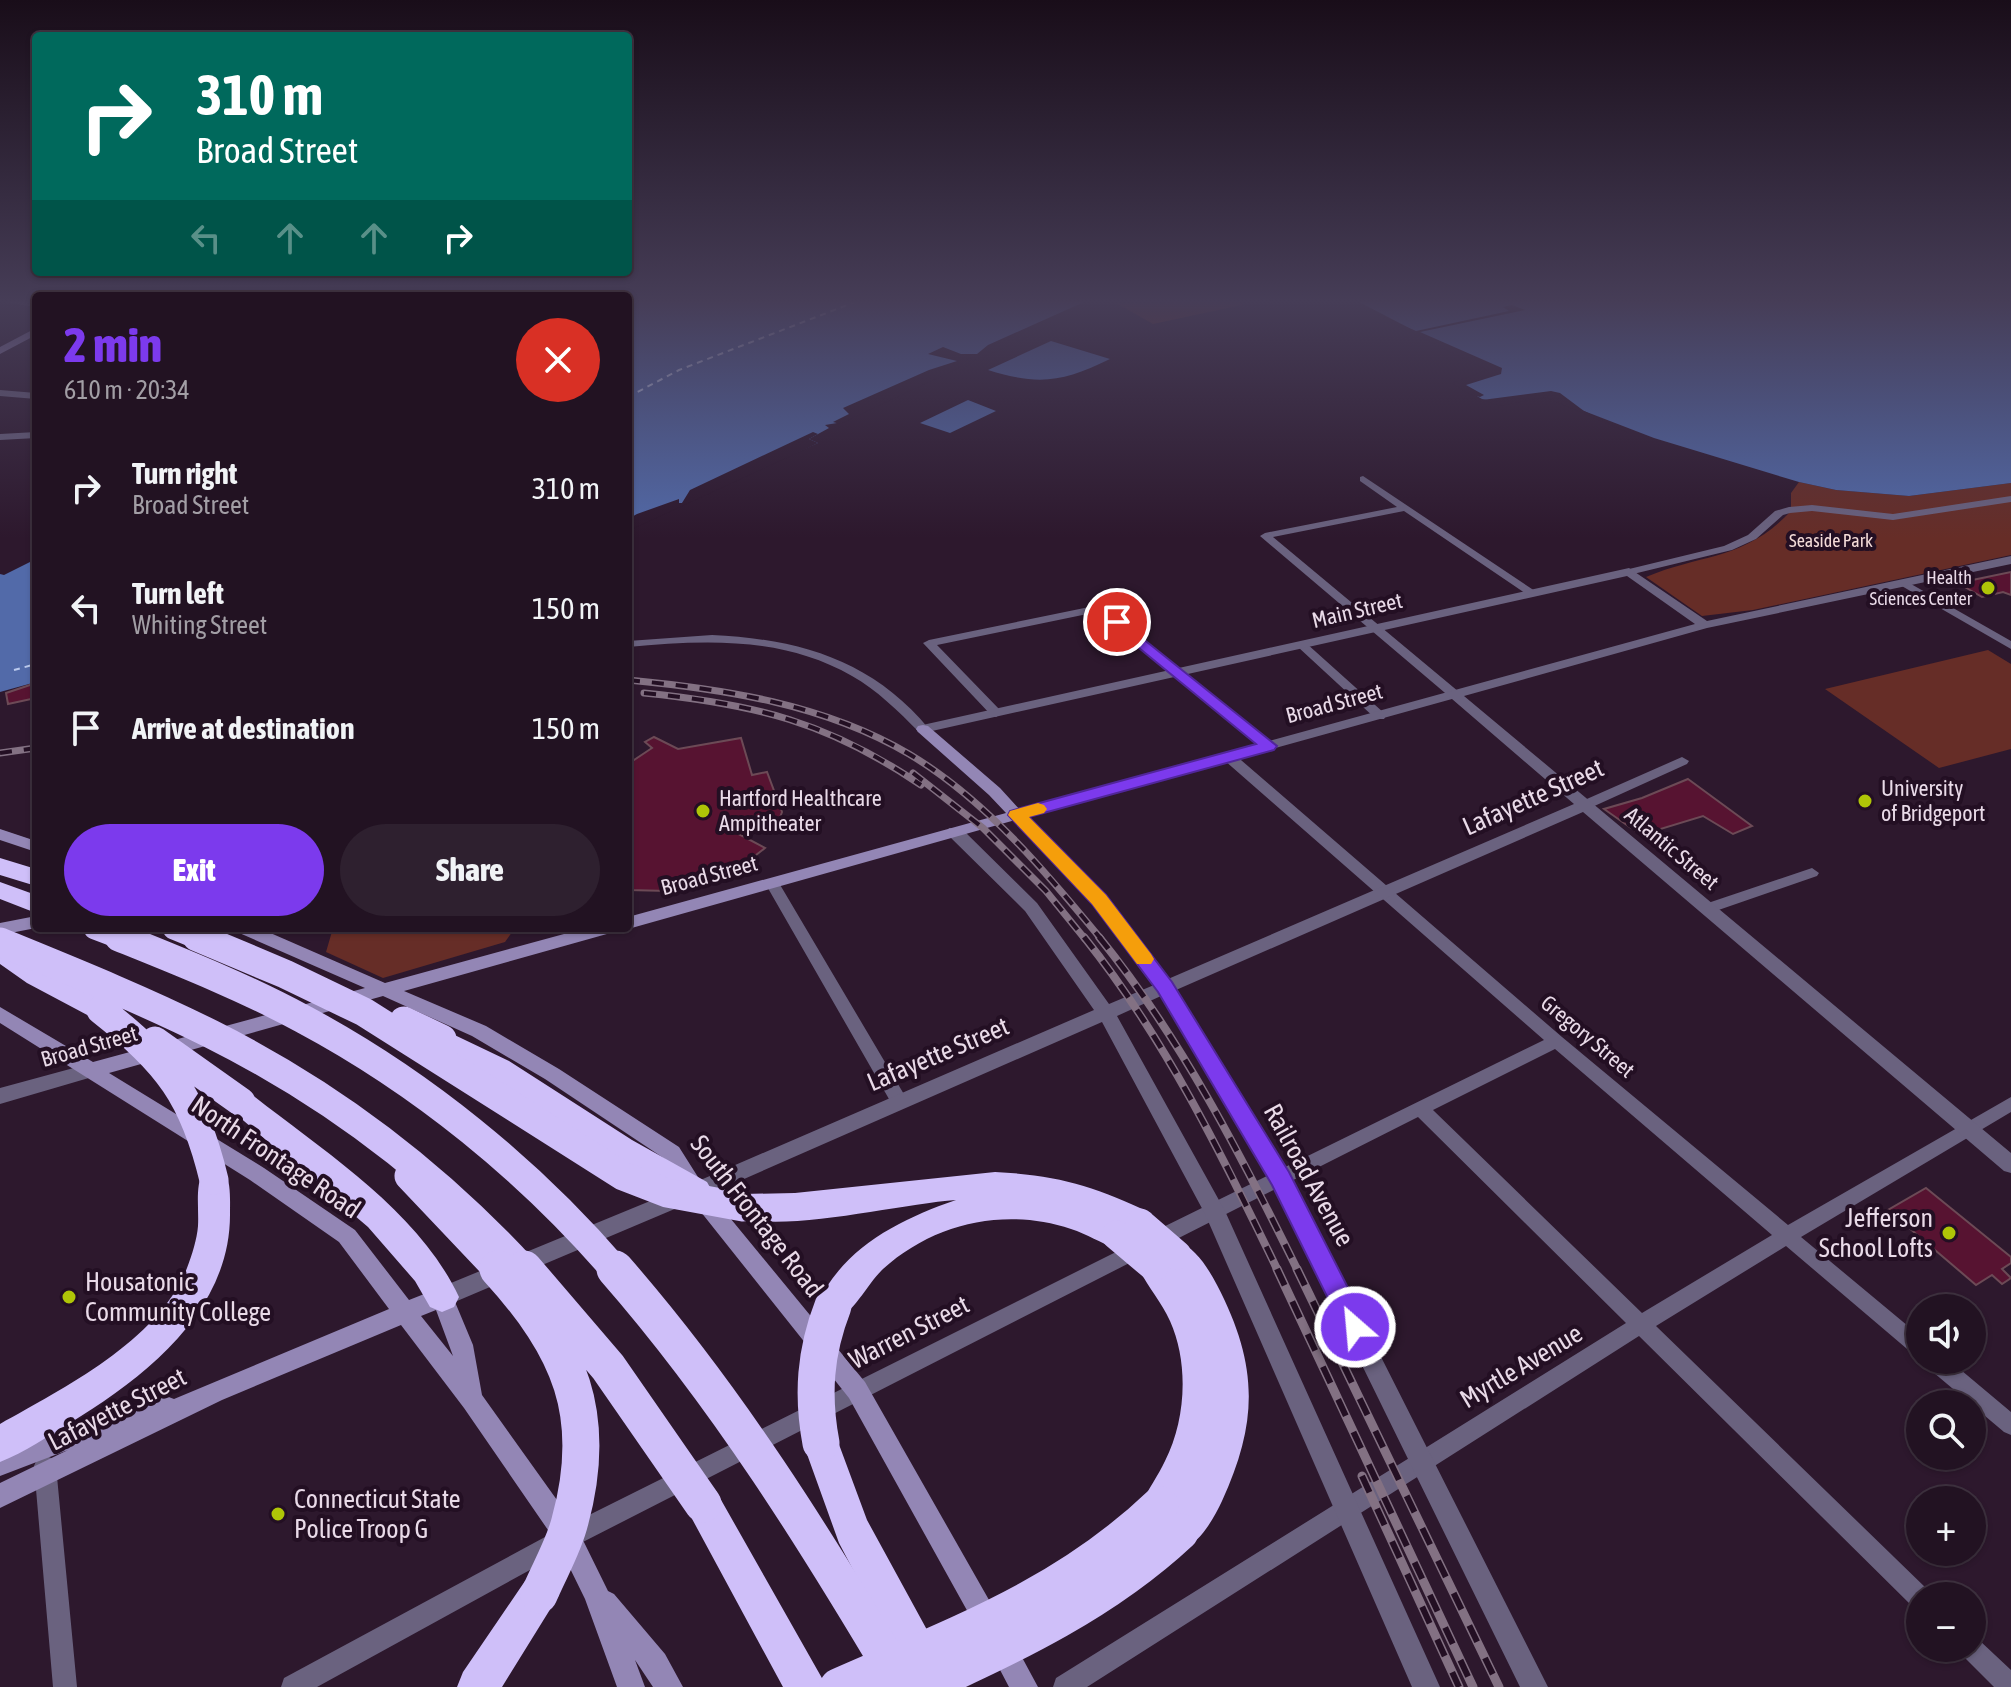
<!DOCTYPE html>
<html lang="en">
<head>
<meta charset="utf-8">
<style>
	body { margin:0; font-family:"Asap Condensed",sans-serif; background:#2e202f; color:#f1f3f6; height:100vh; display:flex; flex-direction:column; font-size:30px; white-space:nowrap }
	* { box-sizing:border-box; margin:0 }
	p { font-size:26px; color:#a29ea5 }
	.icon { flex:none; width:44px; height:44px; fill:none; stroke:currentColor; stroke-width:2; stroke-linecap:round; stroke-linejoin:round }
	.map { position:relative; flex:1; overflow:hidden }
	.side { position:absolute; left:32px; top:292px; width:600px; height:640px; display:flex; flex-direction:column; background:#221222; border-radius:8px; box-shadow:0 2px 6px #0004,0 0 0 2px #3f3240 }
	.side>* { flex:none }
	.top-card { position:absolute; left:32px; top:32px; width:600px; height:244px; border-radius:8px; box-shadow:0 2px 6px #0004,0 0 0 2px #3f3240; background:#00695c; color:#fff; overflow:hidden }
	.controls { position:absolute; left:1906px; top:1294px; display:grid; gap:16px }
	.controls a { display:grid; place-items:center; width:80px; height:80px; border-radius:50%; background:#221222; box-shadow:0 2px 6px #0004,0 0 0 2px #3f3240; font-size:40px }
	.pin { position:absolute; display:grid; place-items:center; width:68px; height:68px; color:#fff; margin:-34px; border:4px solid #fff; border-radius:50%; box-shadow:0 2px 8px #0007 }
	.me { position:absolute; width:88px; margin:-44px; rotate:333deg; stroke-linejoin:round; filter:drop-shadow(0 0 6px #0008) }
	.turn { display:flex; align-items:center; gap:28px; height:168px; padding:0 32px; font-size:36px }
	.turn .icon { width:104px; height:104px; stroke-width:2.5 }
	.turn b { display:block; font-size:56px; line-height:68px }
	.lanes { display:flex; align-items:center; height:76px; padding:0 32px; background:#0003; justify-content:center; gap:40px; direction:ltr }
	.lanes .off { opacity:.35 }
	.round { display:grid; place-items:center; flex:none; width:84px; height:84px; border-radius:42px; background:#2e202f }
	.head { display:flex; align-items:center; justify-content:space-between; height:136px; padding:0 32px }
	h1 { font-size:48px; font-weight:800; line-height:60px; color:#7c3aed }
	.cta { display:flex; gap:16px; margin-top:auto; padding:16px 32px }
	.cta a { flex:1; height:92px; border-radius:48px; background:#7c3aed; color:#fff; font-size:32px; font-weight:800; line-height:92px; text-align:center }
	.cta a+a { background:#2e202f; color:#f1f3f6 }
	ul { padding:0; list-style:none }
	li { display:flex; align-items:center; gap:24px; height:120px; padding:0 32px }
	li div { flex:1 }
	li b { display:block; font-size:30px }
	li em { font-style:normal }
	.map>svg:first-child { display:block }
	.green { fill:#662d27 }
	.water { fill:#526aa9 }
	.pier { fill:#2d182d }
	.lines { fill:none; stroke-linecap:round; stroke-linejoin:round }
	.ferry { stroke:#bbcaee; stroke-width:2; stroke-dasharray:6 5; stroke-linecap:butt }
	.building { fill:#571331; stroke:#6c4a56; stroke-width:2 }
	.minor { fill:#6a627f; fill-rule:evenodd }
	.tertiary { fill:#6a627f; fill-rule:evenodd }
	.secondary { fill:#9386b5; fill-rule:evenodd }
	.motorway { fill:#cfbff9; fill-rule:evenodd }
	.rail-far2-casing { stroke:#837183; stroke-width:7 }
	.rail-far1-casing { stroke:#837183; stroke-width:8 }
	.rail-casing { stroke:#837183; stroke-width:9 }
	.rail-far2 { stroke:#230f23; stroke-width:4; stroke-dasharray:12; stroke-linecap:butt }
	.rail-far1 { stroke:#230f23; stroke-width:5; stroke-dasharray:15; stroke-linecap:butt }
	.rail { stroke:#230f23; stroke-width:6; stroke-dasharray:18; stroke-linecap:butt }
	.motorway-bridge-far2 { stroke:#cfbff9; stroke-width:23 }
	.motorway-bridge-far1 { stroke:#cfbff9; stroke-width:29 }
	.motorway-bridge { stroke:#cfbff9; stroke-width:37 }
	.route { fill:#7c3aed; stroke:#51269a; stroke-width:2 }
	.slow { fill:#f59e0b }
	.poi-dot { fill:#afc507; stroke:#230f23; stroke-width:3 }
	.labels { text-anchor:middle; stroke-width:8; stroke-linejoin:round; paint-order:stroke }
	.far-park-label { font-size:18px; fill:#f4dcd9; stroke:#230f23 }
	.far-poi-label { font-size:18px; fill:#e9dae8; stroke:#230f23; text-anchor:end }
	.street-label { font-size:22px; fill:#e9dae8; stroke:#230f23 }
	.poi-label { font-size:22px; fill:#e9dae8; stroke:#230f23; text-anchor:start }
	.near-street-label { font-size:26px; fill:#e9dae8; stroke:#230f23 }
	.near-poi-label { font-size:26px; fill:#e9dae8; stroke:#230f23; text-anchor:start }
</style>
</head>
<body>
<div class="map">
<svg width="2011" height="1687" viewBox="0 0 2011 1687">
	<rect width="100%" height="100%" fill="#2d182d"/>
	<path class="green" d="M1240 302 1242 305 1153 324 1116 303Z
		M1799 482 1836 490 1909 496 2011 483V555L1753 610 1702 616 1646 577C1703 553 1744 561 1791 511V493Z
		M1988 650 2011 664V749L1939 768 1825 689Z
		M333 928H515L505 942 383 978 326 952Z"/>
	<path class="water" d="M628 302H1103L979 358 964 356 965 362 837 423 825 425 829 428 809 439 818 443 628 527Z
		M1359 302H2011V483L1909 496 1836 490 1799 482 1654 438 1540 394 1502 403 1482 399 1455 383 1494 372Z
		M1051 341 1110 359C1063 382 1039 386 988 370Z
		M968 400 996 411 950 433 920 423Z
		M36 559V682L0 692V574L4 575Z"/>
	<path class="pier" d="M1084 302H1107L986 356 982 361 966 358 970 361 967 368 965 365 840 424 833 422 849 414 843 408 929 370 957 361 928 354 943 347 961 354H977L988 345Z
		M1512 305 1525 310 1420 332 1502 368 1501 374 1466 385 1484 395 1480 397 1469 394 1452 383 1487 370 1364 309 1416 331 1509 311 1503 307Z
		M1551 391 1560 393 1584 411 1631 434 1545 397 1500 406 1482 400Z
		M813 432 818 434 809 439 818 443 810 447 628 531V519L637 514 679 499V503H682L690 490Z"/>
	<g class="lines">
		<path class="ferry" d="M628 397 679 370 855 302
			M14 670 36 664"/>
	</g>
	<path class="building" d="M2011 572V595L2003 592 1982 597 1958 583Z
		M36 683V698L8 704 6 693Z
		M654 737 678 749 741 738 752 775 767 772 782 812 774 833 733 831 765 848 737 870 715 880 669 891 628 890V764L652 748 645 742Z
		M1688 779 1752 826 1733 834 1703 816 1641 835 1604 809 1642 798Z
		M1926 1188 2011 1257V1263L2002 1269 2011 1278 2002 1284 1992 1275 1976 1285 1888 1210Z"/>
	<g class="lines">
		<path class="minor" d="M0 390 36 393V399L0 396Z
			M36 432V438L0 440V434Z
			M1363 476 1538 593 1536 595H1528L1404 511 1273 537 1459 692 1461 695 1459 698H1451L1260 536 1265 533 1397 507 1360 481V477Z
			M2011 496V502L1893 520 1812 511 1790 513 1783 515 1756 539 1732 550 1629 575 1624 572 1625 570 1724 546 1748 535 1775 511 1789 507 1812 505 1893 514Z
			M1904 580 2011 641V649L1900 585V581Z
			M1099 605 1273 743 1274 746 1273 749H1263L1097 612 937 645 1000 710 1002 713 996 717 992 716 923 643 929 640Z
			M712 635C799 639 872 660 929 729L923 733 919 732C898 711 877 690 852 676 782 636 705 640 628 647V641Z
			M1302 642 1306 643 1384 713 1386 716 1384 719H1376L1298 647V643Z
			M1229 753 1234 754 1562 1037 1788 1225 2011 1097V1112L1801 1237 1920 1336V1357L1913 1354 1786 1246 1656 1326 1928 1590 1931 1596H1920V1609L1912 1606 1639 1336 1087 1687H1053L1056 1678 1626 1323 1418 1117 1163 1246 1156 1248 1149 1246 1147 1240 1149 1234 1544 1040 1224 760 1223 757ZM1555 1049 1772 1235 1642 1313 1433 1110Z
			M1682 757 1689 761 1687 764 1590 808H1580L1578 805 1580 802Z
			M1812 868 1819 873 1817 876 1707 914 1700 909 1702 905Z
			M772 878 779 883 905 1096 908 1101 905 1106 899 1108 893 1106 765 883Z
			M1138 1241 1145 1243 1147 1249 1145 1255 579 1544 571 1547 564 1544 561 1553 317 1687H281L284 1678 545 1537 553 1534 560 1537 563 1528Z
			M1924 1360H1949L2011 1412V1435L2004 1432 1927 1367Z
			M45 1455 53 1459 56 1466 77 1687H53L34 1466 37 1459Z
			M1972 1637 1979 1640 2011 1670V1687H1994L1963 1656 1959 1648H1972Z"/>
		<path class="tertiary" d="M5 302H36V307Z
			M2011 556V564L1707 628 1464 696 2011 1153V1173L2004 1171 1583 812 1176 990 1288 1173 1548 1687H1520L1273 1184 1161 996 1117 1016 1225 1211 1440 1687H1412L1205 1214 1102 1022 703 1197 450 1304 442 1307 434 1304 431 1297 434 1290 689 1185 1094 1010 1025 911 949 836 947 832 949 828H961L1037 903 1109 1004 1154 985 1093 904 1010 818 1008 815 1010 812 1695 624 1627 576 923 733 918 732 916 729 918 726 1629 568 1707 621ZM1452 699 1574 804 1168 979 1105 896 1027 817Z
			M92 1063 99 1065 102 1070 99 1075 0 1104V1088Z"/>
		<path class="secondary" d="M36 328V335L0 354V347Z
			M923 725 928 726 1000 788 1022 812 1024 815 1022 818 628 929 625 928H628V917L1006 813 989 795 918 732 916 729 918 726Z
			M0 829 36 841V852L0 840Z
			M36 916V928L0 935V923Z
			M234 928H259L385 983 586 928H617L614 932 404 991 486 1026 559 1069 679 1147 703 1185 865 1382 997 1614 1001 1623 997 1632 988 1636 979 1632 849 1398 689 1197 665 1159 545 1079 472 1036 383 996 109 1073 264 1168 355 1230 409 1300 442 1287 450 1290 473 1345 482 1395 577 1528 608 1591 614 1594 665 1654 683 1687H653L635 1660 645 1687H617L585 1599 559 1546 464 1408 401 1325 222 1400 0 1508V1483L68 1450 0 1476V1452L45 1434 166 1396 174 1399 389 1309 339 1242 250 1180 0 1023V1007L93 1062 365 988 237 932ZM436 1310 453 1356 421 1316Z
			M1001 1634 1011 1637 1038 1687H1009L988 1647 991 1637Z"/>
		<path class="motorway" d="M0 858 36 869V886L0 875Z
			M0 882 36 895V913L0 899Z
			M0 942 111 1003 115 1010 111 1017 101 1020 91 1017 27 983 0 964Z
			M442 1029 509 1061 632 1140 707 1182 712 1191 707 1200 696 1204 685 1200C599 1151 519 1093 432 1046L428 1039 432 1032Z
			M241 1091 251 1094C324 1152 418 1210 459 1297L454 1307 442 1312 430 1307 415 1281 368 1227 231 1110 226 1102 231 1094Z
			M214 1167 225 1171C231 1184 230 1198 230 1213 231 1311 145 1377 70 1423 47 1437 25 1452 0 1462V1424C64 1388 159 1340 187 1268 192 1255 197 1239 198 1226 199 1208 195 1187 203 1171Z
			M995 1172C1058 1175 1094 1186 1151 1213L1156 1223 1151 1233 1140 1236 1131 1233 1127 1245 1116 1249C1101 1243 1087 1234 1071 1229 1005 1207 934 1223 883 1269 866 1285 855 1313 833 1321L821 1317 816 1306C843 1248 898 1220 956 1200 898 1204 783 1234 732 1216L727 1207 732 1198 743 1194 795 1193Z
			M1177 1241C1195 1247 1208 1268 1217 1285 1258 1364 1259 1420 1222 1501 1213 1520 1200 1543 1180 1551L1167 1545 1161 1532 1165 1522 1160 1524 1147 1518 1141 1505C1148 1489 1158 1476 1165 1461 1186 1420 1189 1363 1170 1321 1161 1301 1147 1286 1138 1267L1142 1257 1154 1253 1161 1255 1166 1245Z
			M821 1425 834 1431 867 1520 938 1650 944 1664 938 1678 924 1684 910 1678 839 1543 803 1443 808 1431Z
			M703 1485 716 1491 827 1687H783L684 1504 690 1491Z
			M539 1575 553 1581 559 1595 502 1687H457L463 1672 525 1581Z"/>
		<defs>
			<path id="rail-far2" d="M628 680C724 689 824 704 909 754 985 799 1046 872 1101 939
				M644 693C755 704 828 722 921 785
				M0 753 36 748
				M913 773 983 828 1046 891 1085 939"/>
			<path id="rail-far1" d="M1084 937C1165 1038 1222 1155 1278 1271
				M1099 937C1181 1038 1241 1155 1298 1271"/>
			<path id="rail" d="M1277 1269 1473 1687
				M1297 1269 1499 1687
				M1362 1476 1459 1687"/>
		</defs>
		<use href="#rail-far2" class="rail-far2-casing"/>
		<use href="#rail-far1" class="rail-far1-casing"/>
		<use href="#rail" class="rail-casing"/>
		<use href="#rail-far2" class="rail-far2"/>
		<use href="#rail-far1" class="rail-far1"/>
		<use href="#rail" class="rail"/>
		<path class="motorway-bridge-far2" d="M95 928 124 939
			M174 928 201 939"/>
		<path class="motorway-bridge-far1" d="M119 937C181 962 244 987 303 1019 421 1082 529 1170 616 1271
			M197 937 285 974 364 1012 623 1176 667 1193 743 1207
			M0 942C71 971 143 1000 211 1034 329 1093 436 1174 525 1271
			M101 1010C168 1063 194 1096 214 1180
			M404 1021 442 1039
			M155 1041 241 1102
			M409 1176 499 1271
			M1140 1223 1177 1255
			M1116 1235 1154 1267"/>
		<path class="motorway-bridge" d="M498 1269C570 1348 599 1415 570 1521 564 1546 549 1571 539 1595
			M524 1269 608 1367 703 1504
			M615 1269C727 1397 816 1540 903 1687
			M821 1443C812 1395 815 1352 833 1306
			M838 1687C956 1635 1065 1596 1160 1505
			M922 1687C1015 1644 1104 1603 1180 1532"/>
	</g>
	<linearGradient id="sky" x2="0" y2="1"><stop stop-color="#190d19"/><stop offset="0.56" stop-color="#463d57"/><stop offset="1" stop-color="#463d57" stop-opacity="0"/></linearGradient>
	<rect width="2011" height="538" fill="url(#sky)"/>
	<path class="route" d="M1117 618 1277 746 1274 750 1029 817 1106 895 1172 982 1289 1172 1368 1327 1364 1335 1355 1339 1346 1335 1272 1185 1158 992 1092 904 1008 815 1010 811 1256 744 1111 625 1109 622Z"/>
	<path class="slow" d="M1038 803 1044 805 1047 809 1044 813 1029 817 1106 895 1151 954 1154 959 1151 964H1137L1092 904 1008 815 1010 811Z"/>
	<g class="poi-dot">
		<circle cx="1988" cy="588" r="8"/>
		<circle cx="1865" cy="801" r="8"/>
		<circle cx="703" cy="811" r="8"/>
		<circle cx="1949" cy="1233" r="8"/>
		<circle cx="69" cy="1297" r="8"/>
		<circle cx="278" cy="1514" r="8"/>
	</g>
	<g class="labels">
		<g class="far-park-label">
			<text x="1831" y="547">Seaside Park</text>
		</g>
		<g class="far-poi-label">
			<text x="1972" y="584">Health<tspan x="1972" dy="21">Sciences Center</tspan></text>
		</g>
		<g class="street-label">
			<text transform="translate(1357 610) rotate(-13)" y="8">Main Street</text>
			<text transform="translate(1334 703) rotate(-15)" y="8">Broad Street</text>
			<text transform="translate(1672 848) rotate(40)" y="8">Atlantic Street</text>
			<text transform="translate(709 875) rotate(-15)" y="8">Broad Street</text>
			<text transform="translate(1588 1036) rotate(40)" y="8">Gregory Street</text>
			<text transform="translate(89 1046) rotate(-16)" y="8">Broad Street</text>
		</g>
		<g class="poi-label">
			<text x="1881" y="796">University<tspan x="1881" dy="25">of Bridgeport</tspan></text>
			<text x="719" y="806">Hartford Healthcare<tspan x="719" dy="25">Ampitheater</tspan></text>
		</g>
		<g class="near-street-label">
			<text transform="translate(1533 797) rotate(-24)" y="9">Lafayette Street</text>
			<text transform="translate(938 1054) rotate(-23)" y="9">Lafayette Street</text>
			<text transform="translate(276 1157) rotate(34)" y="9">North Frontage Road</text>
			<text transform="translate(1309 1175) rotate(61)" y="9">Railroad Avenue</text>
			<text transform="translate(757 1216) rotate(52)" y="9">South Frontage Road</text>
			<text transform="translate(909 1332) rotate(-27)" y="9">Warren Street</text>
			<text transform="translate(1521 1366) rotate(-31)" y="9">Myrtle Avenue</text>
			<text transform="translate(117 1409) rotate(-27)" y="9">Lafayette Street</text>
		</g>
		<g class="near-poi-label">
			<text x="1933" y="1227" text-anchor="end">Jefferson<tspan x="1933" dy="30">School Lofts</tspan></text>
			<text x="85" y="1291">Housatonic<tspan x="85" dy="30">Community College</tspan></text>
			<text x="294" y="1508">Connecticut State<tspan x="294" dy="30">Police Troop G</tspan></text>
		</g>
	</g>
</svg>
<div class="controls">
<a><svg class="icon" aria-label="sound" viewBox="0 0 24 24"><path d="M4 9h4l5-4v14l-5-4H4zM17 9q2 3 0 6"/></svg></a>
<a><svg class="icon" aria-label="search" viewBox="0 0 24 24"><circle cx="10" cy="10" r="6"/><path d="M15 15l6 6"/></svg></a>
<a>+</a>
<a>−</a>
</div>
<div class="pin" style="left:1117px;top:622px;background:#d93025"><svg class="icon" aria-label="arrive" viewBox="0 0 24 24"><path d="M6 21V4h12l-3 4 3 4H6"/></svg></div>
<svg class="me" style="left:1355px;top:1327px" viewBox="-20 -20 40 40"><circle r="17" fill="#7c3aed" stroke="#fff" stroke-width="3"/><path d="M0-11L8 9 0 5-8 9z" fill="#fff"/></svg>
<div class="top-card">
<div class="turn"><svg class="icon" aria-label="right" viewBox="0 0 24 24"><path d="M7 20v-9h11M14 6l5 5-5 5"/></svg><div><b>310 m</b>Broad Street</div></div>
<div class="lanes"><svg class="icon off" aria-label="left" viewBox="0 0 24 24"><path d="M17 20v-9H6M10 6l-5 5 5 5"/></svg><svg class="icon off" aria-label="ahead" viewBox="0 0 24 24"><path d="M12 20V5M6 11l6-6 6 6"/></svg><svg class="icon off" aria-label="ahead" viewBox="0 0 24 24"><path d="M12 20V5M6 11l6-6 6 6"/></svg><svg class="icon" aria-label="right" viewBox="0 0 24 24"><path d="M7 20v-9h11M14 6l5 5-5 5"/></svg></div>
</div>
<section class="side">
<div class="head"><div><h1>2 min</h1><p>610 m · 20:34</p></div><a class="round" style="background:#d93025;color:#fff"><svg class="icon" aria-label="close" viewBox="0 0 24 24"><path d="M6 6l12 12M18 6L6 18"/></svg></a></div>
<ul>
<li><svg class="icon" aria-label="right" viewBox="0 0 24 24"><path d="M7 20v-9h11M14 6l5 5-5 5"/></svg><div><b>Turn right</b><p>Broad Street</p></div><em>310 m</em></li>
<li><svg class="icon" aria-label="left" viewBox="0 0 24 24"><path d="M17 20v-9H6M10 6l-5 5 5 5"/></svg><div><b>Turn left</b><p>Whiting Street</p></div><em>150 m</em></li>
<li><svg class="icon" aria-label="arrive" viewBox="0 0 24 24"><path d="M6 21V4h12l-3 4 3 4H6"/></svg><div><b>Arrive at destination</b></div><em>150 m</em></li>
</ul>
<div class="cta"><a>Exit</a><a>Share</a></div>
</section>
</div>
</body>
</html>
